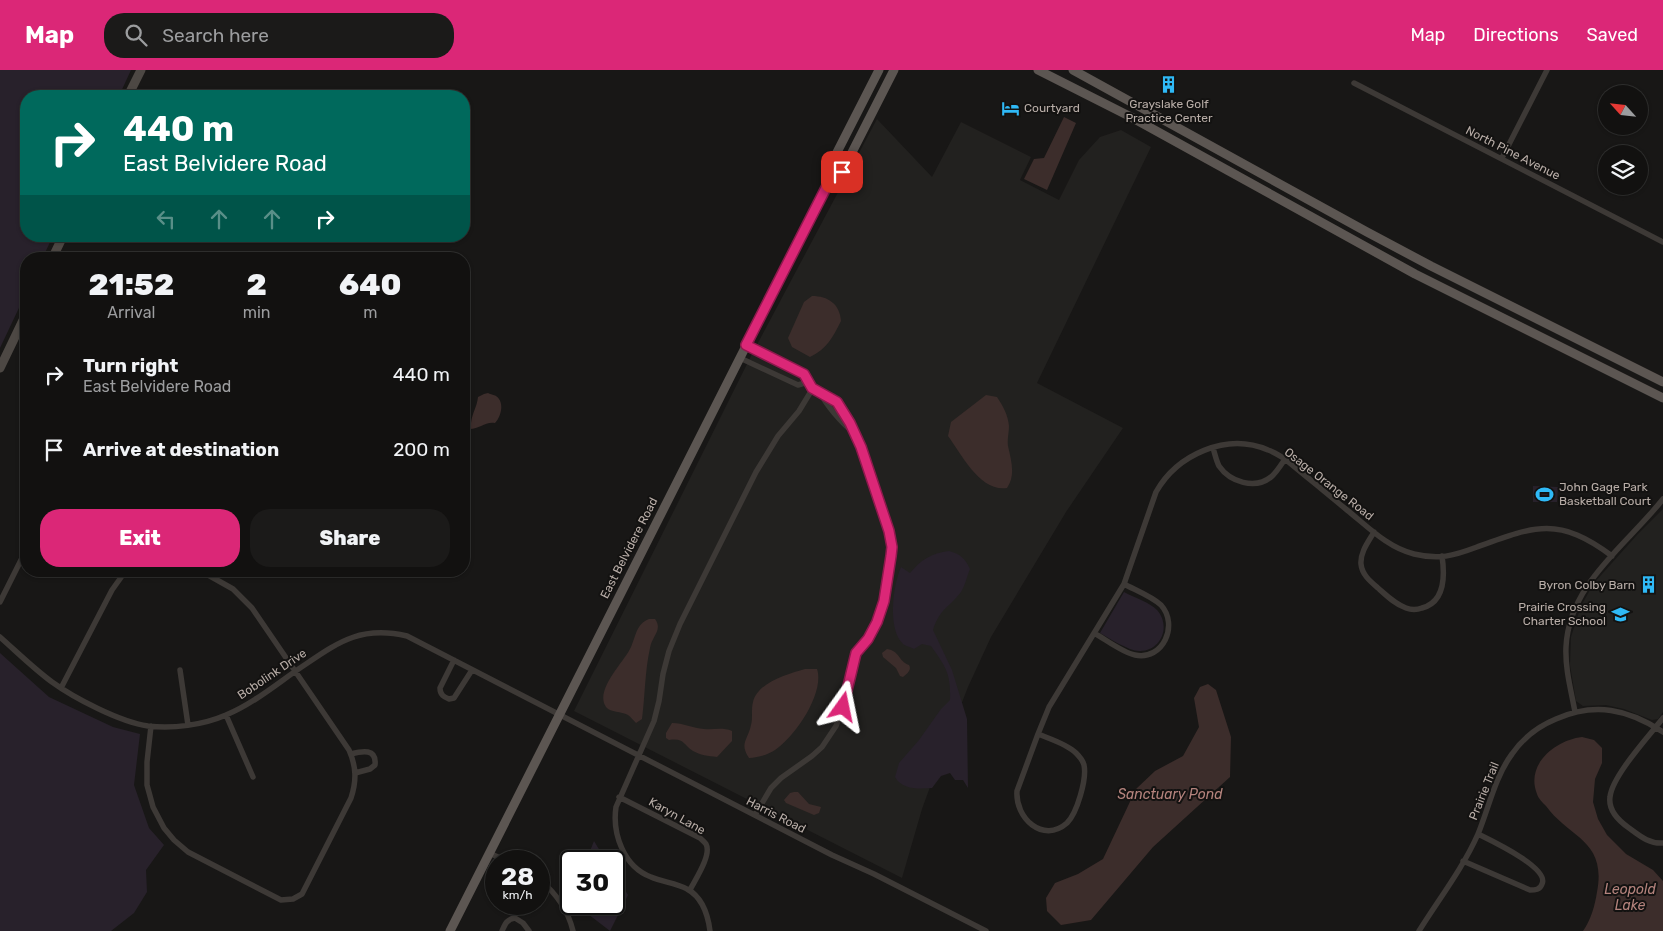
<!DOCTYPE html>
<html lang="en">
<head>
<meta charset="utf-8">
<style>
	body { margin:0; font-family:Rubik,sans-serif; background:#1b1a19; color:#f1f3f6; height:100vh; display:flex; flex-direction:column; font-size:19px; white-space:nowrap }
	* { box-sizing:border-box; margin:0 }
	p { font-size:16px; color:#9c9d9f }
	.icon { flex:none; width:28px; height:28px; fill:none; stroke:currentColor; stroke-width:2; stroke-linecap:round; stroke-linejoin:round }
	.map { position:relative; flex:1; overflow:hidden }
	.details { position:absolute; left:20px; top:182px; width:450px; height:325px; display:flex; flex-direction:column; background:#121110; border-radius:20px; box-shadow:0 1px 4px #0004,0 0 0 1px #313130 }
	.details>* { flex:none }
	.hud { position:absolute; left:20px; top:20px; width:450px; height:152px; border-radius:20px; box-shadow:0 1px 4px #0004,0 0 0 1px #313130; background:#00695c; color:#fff; overflow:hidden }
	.needle { width:32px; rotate:297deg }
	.fabs { position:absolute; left:1598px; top:15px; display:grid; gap:10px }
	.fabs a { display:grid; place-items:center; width:50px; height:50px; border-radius:50%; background:#121110; box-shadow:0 1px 4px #0004,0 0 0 1px #313130; font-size:25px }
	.speed { position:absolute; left:485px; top:780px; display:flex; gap:10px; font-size:25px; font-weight:700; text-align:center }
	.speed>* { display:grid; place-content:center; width:65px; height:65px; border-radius:50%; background:#121110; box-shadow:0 1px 4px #0004,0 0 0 1px #313130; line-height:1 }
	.speed small { font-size:12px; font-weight:400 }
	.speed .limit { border:2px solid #111; border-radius:8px; background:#fff; color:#111 }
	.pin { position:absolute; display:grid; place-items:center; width:42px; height:42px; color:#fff; margin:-21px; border-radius:10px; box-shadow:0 2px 8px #0006 }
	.me { position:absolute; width:55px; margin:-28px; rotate:12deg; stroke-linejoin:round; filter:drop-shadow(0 0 4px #0008) }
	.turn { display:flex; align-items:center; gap:18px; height:105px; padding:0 20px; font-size:22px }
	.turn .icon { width:65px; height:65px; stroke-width:2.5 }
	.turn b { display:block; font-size:35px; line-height:42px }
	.lanes { display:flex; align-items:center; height:48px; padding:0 20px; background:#0003; justify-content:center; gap:25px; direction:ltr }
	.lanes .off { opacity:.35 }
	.eta { display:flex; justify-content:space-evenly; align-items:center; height:85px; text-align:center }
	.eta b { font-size:30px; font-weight:800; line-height:35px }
	.cta { display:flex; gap:10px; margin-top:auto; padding:10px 20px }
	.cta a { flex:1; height:58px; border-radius:20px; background:#db2777; color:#fff; font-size:20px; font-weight:800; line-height:58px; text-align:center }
	.cta a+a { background:#1b1a19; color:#f1f3f6 }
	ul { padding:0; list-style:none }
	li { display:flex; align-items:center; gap:15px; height:75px; padding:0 20px }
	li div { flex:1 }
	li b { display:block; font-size:19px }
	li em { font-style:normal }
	header { display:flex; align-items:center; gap:30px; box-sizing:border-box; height:70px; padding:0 25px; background:#db2777; color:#fff }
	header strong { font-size:24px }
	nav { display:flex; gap:28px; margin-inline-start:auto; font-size:18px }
	.search { width:350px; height:45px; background:#1b1a19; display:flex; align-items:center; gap:12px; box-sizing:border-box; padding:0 18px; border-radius:20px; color:#9c9d9f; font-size:19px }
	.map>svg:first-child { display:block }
	.built { fill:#22211f }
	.green { fill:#28212b }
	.water { fill:#3c2d2b }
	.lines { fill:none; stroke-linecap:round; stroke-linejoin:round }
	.street { stroke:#3d3936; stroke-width:5.5 }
	.secondary { stroke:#4d4844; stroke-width:9 }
	.primary { stroke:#5c5652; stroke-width:9 }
	.route-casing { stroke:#8e194d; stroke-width:12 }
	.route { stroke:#db2777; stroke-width:9 }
	.labels { text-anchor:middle; stroke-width:4; stroke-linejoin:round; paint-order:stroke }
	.poi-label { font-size:12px; fill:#b8ada7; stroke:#131211; text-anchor:start }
	.street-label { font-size:12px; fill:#b8ada7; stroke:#131211 }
	.water-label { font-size:14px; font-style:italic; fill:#b4837d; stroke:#131211 }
</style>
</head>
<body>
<header>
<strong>Map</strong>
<div class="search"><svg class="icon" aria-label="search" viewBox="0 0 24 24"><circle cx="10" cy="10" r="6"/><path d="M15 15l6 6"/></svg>Search here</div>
<nav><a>Map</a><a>Directions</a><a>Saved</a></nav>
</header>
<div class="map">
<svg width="1663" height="861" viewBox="0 0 1663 861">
	<rect width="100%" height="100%" fill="#181716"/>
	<path class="built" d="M877 49 932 107 961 52 1031 87 1020 110 1059 130 1079 90 1100 67 1121 60 1151 77 1037 313 1123 358 1066 442 991 567 968 617 948 668 922 739 902 808 574 641 752 284Z
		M1663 439V642L1658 649 1652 650 1624 639 1606 635 1583 636 1576 631 1570 595 1571 567 1581 536 1594 513 1637 465Z"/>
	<path class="green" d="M0 0H131L119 26H26V166H53L42 189H26V223L0 278Z
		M1533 416 1558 417 1557 432H1533Z
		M949 481C960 484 965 488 970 499 967 506 965 516 961 522 949 538 940 538 933 560L952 600 967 649 968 718 963 710H955L950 703 941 706 932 718C919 719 902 720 895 707L899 693 919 670 941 639 950 630C951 604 946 597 931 576L922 574 914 579C911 577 905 576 903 574 887 559 893 515 901 497L910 503C921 490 931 483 949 481Z
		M1124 522C1133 527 1151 533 1157 540 1172 557 1160 582 1139 581 1129 581 1109 568 1100 563Z
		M0 583 49 627 113 657 140 664 134 715 149 758 164 775 146 800 147 822 134 843 111 861H0Z
		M594 771 606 791H586Z
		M614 803 628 825 610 861 575 834H614Z"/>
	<path class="water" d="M1064 47 1076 53 1047 120 1024 109 1034 89 1044 88Z
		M812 226C828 226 840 234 841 251 833 267 827 279 810 287L792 277 788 268 804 232Z
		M488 323C492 325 497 325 499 329 504 336 500 348 495 353 486 351 479 359 470 359L468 355 471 353C472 343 477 337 478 327L484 324Z
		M986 325 997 327C1003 336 1008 345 1009 356 1009 363 1007 369 1008 376 1011 390 1016 405 1007 418 980 422 962 385 948 366L951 352Z
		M649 549H655C663 560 652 566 650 578 645 600 645 625 642 649L636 653C633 650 631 647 628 645 621 641 611 643 606 637 594 620 625 591 631 577 636 566 636 554 649 549Z
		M887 579C900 581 898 591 909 595 912 600 907 604 903 607L900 606 896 598 883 587 882 583Z
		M805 599H817C825 623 795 667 775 680 768 685 758 687 749 688 739 673 748 670 751 655 753 648 751 639 753 632 758 612 788 604 805 599Z
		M1208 614 1216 620 1231 667 1230 707 1153 777 1091 850 1061 855 1047 841 1046 828 1055 813 1078 804 1103 789 1136 719 1155 701 1183 686 1199 657 1194 628 1200 617Z
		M672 653C683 653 693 658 704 659 714 660 722 657 732 661V671L717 687C708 686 700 685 693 681 682 674 685 668 669 670L666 668V663Z
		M1582 667 1594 670 1602 678V693L1595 709 1593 732 1598 749 1607 765 1626 784 1653 800 1663 811V861H1583C1591 850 1595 835 1597 822 1607 770 1569 768 1546 736 1543 733 1538 728 1537 724 1525 694 1556 670 1582 667Z
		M794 722H798L809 734 821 737 819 743 814 745 786 733 784 730 790 723Z"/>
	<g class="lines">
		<path class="street" d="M1354 13 1663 172
			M1502 88 1547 0
			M746 275 804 304 813 318 837 332 850 353 861 377 889 461 891 477 889 506 884 531 877 552 868 569 857 583 843 637 836 656 822 677 812 686 781 708 771 718 755 745
			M740 288 798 315 808 312
			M820 322C825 334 842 353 853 362
			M1213 378C1215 384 1216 390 1219 396 1230 412 1255 420 1271 407 1276 403 1281 395 1285 389
			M25 411 26 412
			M1374 462C1369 471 1360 482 1361 494 1362 505 1371 512 1378 518 1387 526 1395 534 1406 538 1411 540 1417 540 1422 538 1445 532 1445 506 1442 486
			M0 532 26 480
			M1094 563C1105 569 1123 583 1135 585 1163 591 1179 555 1161 535 1151 526 1135 520 1124 514
			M0 567C17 582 33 598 52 612 74 628 120 652 148 656 173 659 203 655 226 645 255 633 280 611 306 594 341 570 363 556 407 566L832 785 874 804 986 861
			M454 590 440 618C440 625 444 627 449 629L454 628 472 600
			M180 600 188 655
			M61 618 112 520 122 506 129 501
			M1575 642C1571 620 1565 599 1566 577 1569 513 1627 475 1663 429
			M226 645 253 707
			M1663 648C1649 666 1612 706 1610 727 1608 741 1619 751 1629 758 1640 766 1649 774 1663 773
			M151 656 147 692V715L153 737 164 758 174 770 188 782 281 830 293 829 302 824 351 728C357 710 356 696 349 680L252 538 233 519 201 501
			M1038 664 1049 637 1124 514 1156 422C1177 385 1226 362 1268 380 1274 382 1280 386 1285 389 1306 406 1326 423 1347 440 1367 456 1388 478 1414 484 1439 490 1453 486 1477 477 1534 456 1559 446 1612 486
			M1038 664C1050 669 1067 674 1076 683 1079 686 1083 691 1084 695 1087 709 1077 743 1067 753 1043 774 1015 748 1017 721Z
			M351 684C362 681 377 678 375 695L370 699 355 703
			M619 727 700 768C702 770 704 771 706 774 712 785 695 810 690 820
			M489 783 507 791
			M1463 791 1530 820C1535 820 1540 820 1542 814 1550 798 1490 770 1478 764
			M539 809C556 823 568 840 573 861
			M502 861C505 854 507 849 515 848L523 853 529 861
			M710 861C708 845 702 827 687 819 677 813 662 812 651 807 624 797 612 764 616 737L654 651 659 631 663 604 669 581 680 554 756 402 778 366 799 341 813 318
			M1419 861C1439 829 1463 798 1478 764 1489 737 1495 707 1512 684 1523 668 1539 656 1556 649 1595 632 1628 639 1663 662"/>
		<path class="secondary" d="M128 26 141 0
			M52 189 63 166
			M0 298 26 244"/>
		<path class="primary" d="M1038 0 1131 47 1415 204 1663 328
			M1073 0 1367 162 1431 196 1663 312
			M832 106 830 96 879 0
			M450 861 832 106 842 102 894 0"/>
	</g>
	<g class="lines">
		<defs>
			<path id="route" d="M842 102 832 106 746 275 804 304 812 318 837 332 850 353 861 377 889 461 892 477 891 486 884 531 877 552 868 569 856 583 843 637"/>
		</defs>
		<use href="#route" class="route-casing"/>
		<use href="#route" class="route"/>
	</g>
	<defs>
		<symbol id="building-bare" viewBox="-9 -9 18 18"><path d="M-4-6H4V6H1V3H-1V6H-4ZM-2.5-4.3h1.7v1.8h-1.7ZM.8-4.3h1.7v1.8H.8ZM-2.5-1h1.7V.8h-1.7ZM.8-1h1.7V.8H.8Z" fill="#2fb9f6" stroke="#131211" stroke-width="2.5" paint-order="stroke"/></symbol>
		<symbol id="hotel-bare" viewBox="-9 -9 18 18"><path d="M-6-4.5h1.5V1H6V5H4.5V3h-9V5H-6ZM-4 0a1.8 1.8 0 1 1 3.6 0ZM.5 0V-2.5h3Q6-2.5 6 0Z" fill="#2fb9f6" stroke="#131211" stroke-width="2.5" paint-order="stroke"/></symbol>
		<symbol id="stadium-bare" viewBox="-9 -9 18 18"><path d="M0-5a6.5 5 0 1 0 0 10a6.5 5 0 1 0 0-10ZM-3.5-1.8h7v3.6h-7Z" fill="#2fb9f6" stroke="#131211" stroke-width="2.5" paint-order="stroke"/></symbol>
		<symbol id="school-bare" viewBox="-9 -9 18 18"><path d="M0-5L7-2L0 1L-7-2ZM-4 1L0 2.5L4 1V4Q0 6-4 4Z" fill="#2fb9f6" stroke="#131211" stroke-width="2.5" paint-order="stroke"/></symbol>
	</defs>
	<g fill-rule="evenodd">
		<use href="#building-bare" x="1156" y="2" width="25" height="25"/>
		<use href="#hotel-bare" x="998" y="26" width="25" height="25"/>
		<use href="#stadium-bare" x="1532" y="412" width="25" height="25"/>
		<use href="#building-bare" x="1636" y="502" width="25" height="25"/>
		<use href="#school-bare" x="1608" y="532" width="25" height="25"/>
	</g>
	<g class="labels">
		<g class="poi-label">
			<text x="1169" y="38" text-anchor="middle">Grayslake Golf<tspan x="1169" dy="14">Practice Center</tspan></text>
			<text x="1024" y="42">Courtyard</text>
			<text x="1559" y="421">John Gage Park<tspan x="1559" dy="14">Basketball Court</tspan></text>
			<text x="1635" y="519" text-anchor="end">Byron Colby Barn</text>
			<text x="1606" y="541" text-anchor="end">Prairie Crossing<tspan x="1606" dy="14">Charter School</tspan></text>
		</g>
		<g class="street-label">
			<text transform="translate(1513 83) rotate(27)" y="4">North Pine Avenue</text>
			<text transform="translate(1329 414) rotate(38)" y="4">Osage Orange Road</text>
			<text transform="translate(629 478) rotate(-63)" y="4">East Belvidere Road</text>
			<text transform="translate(272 604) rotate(-34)" y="4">Bobolink Drive</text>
			<text transform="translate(1484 721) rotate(-68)" y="4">Prairie Trail</text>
			<text transform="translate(776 745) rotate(27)" y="4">Harris Road</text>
			<text transform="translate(677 746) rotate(29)" y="4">Karyn Lane</text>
		</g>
		<g class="water-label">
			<text x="1170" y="729">Sanctuary Pond</text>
			<text x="1630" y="824">Leopold<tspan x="1630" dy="16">Lake</tspan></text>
		</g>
	</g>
</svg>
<div class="fabs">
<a><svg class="needle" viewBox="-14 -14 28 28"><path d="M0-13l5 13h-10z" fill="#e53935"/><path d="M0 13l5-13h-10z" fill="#9c9d9f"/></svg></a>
<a><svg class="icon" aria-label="layers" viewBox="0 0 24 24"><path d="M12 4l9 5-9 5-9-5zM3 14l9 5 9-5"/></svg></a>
</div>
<div class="speed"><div>28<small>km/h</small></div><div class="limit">30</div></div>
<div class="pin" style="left:842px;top:102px;background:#d93025"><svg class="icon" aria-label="arrive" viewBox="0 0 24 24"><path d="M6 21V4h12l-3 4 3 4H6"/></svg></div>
<svg class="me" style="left:843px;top:637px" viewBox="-20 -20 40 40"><path d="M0-17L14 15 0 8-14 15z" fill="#db2777" stroke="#fff" stroke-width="4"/></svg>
<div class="hud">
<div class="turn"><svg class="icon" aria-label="right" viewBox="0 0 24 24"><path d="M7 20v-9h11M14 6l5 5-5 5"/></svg><div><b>440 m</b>East Belvidere Road</div></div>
<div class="lanes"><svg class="icon off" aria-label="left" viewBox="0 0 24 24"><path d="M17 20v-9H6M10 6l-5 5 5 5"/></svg><svg class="icon off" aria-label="ahead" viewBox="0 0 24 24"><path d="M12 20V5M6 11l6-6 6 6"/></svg><svg class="icon off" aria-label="ahead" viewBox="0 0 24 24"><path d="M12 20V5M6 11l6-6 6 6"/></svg><svg class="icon" aria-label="right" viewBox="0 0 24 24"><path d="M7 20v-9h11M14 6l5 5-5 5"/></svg></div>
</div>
<section class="details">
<div class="eta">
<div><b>21:52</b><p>Arrival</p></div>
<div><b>2</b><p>min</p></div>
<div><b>640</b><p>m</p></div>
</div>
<ul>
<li><svg class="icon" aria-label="right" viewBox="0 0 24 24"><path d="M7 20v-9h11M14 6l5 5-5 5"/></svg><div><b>Turn right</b><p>East Belvidere Road</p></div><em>440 m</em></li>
<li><svg class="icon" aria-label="arrive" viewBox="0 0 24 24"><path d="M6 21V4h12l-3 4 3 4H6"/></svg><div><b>Arrive at destination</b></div><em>200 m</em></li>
</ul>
<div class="cta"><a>Exit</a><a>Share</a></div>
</section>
</div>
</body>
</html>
